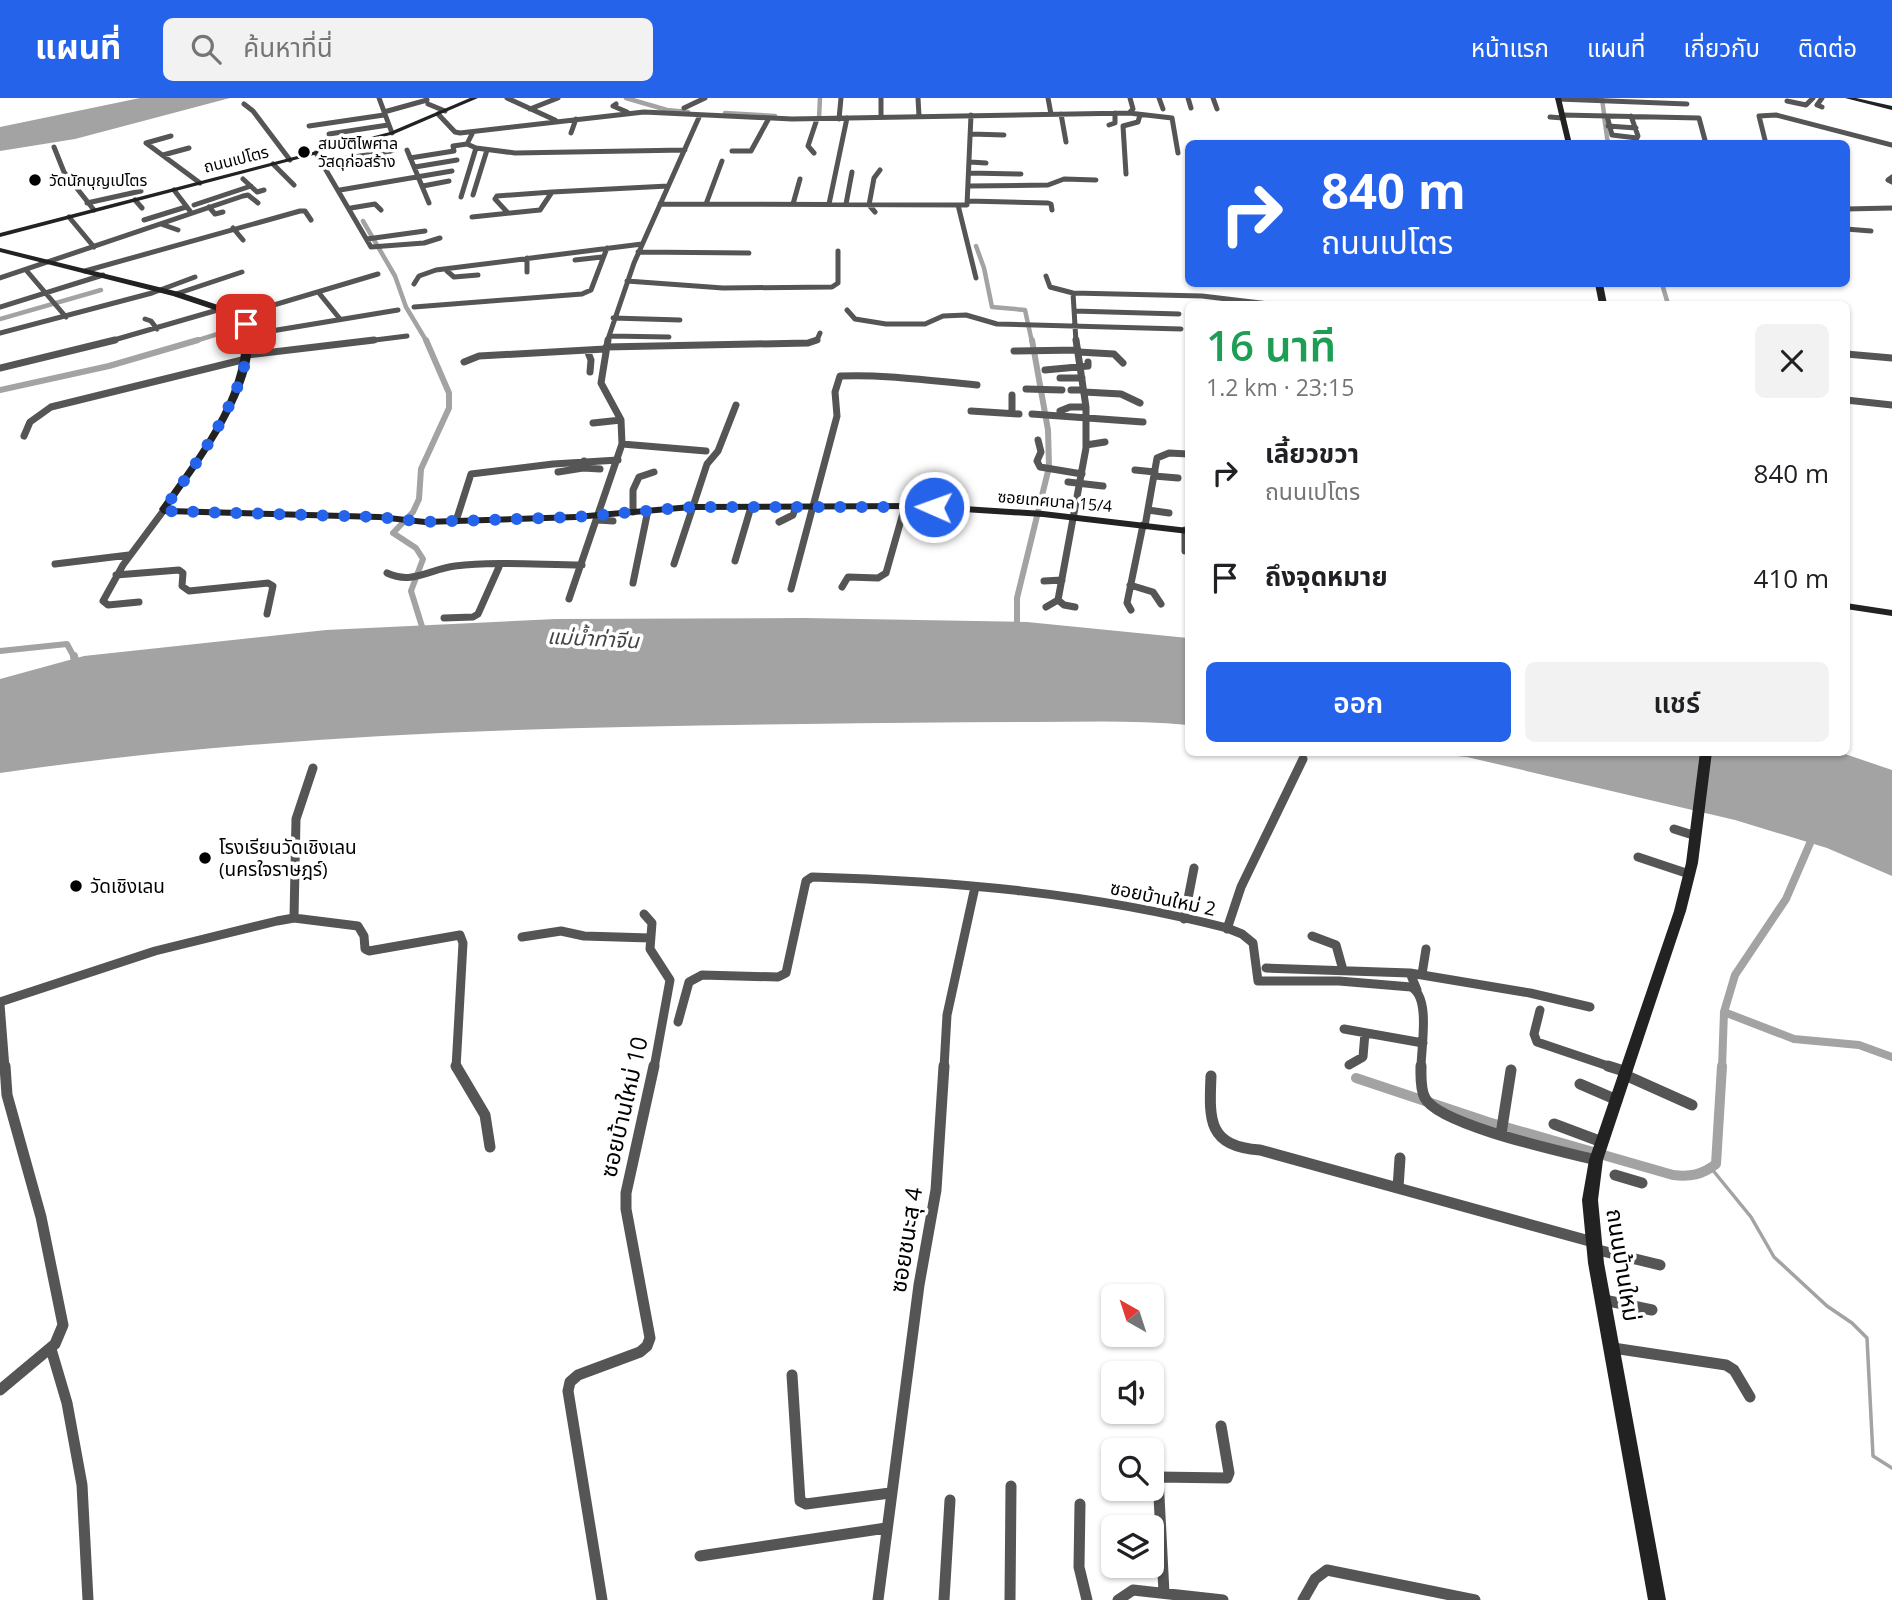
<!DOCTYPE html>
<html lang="th">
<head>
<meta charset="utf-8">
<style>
	body { margin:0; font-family:"Open Sans","Noto Sans Thai",sans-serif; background:#f2f2f2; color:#202124; height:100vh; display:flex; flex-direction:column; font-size:26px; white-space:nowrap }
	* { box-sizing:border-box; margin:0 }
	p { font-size:23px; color:#757577 }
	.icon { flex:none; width:38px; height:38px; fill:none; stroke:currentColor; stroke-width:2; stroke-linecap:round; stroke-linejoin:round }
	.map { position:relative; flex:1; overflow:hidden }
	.drawer { position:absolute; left:1185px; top:203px; width:665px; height:455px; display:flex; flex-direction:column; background:#fff; border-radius:10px; box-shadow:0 2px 5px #0004 }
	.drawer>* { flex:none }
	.hud { position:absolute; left:1185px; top:42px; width:665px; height:147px; border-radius:10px; box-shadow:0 2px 5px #0004; background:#2563eb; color:#fff; overflow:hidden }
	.needle { width:46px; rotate:321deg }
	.fabs { position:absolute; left:1101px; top:1186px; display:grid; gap:14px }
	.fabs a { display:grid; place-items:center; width:63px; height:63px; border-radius:10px; background:#fff; box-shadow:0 2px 5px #0004; font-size:35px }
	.pin { position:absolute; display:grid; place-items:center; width:60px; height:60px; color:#fff; margin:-30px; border-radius:14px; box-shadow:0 4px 10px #0006 }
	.me { position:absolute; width:77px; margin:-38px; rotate:272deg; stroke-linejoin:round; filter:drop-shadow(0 0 5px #0008) }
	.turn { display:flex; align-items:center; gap:24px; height:147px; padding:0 21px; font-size:32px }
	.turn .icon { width:91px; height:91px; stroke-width:2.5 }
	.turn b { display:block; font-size:49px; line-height:60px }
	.round { display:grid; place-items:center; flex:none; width:74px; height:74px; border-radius:10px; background:#f2f2f2 }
	.summary { display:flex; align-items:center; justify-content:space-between; height:119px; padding:0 21px }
	h1 { font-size:42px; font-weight:600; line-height:52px; color:#1e9e55 }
	.action { display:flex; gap:14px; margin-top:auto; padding:14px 21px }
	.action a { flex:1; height:80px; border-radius:10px; background:#2563eb; color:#fff; font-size:28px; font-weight:600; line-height:80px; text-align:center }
	.action a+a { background:#f2f2f2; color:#202124 }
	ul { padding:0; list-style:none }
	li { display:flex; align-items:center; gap:21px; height:105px; padding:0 21px }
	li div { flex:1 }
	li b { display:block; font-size:26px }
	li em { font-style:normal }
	header { display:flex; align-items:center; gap:42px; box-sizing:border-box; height:98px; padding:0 35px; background:#2563eb; color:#fff }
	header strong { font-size:33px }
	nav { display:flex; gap:38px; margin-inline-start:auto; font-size:24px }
	.search { width:490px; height:63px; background:#f2f2f2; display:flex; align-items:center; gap:18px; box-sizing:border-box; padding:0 24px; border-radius:10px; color:#757577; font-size:26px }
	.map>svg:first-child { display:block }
	.water { fill:#a3a3a3 }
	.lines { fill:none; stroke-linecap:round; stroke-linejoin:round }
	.stream { stroke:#a3a3a3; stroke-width:3.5 }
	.canal-far3 { stroke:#a3a3a3; stroke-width:4.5 }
	.canal-far2 { stroke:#a3a3a3; stroke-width:6 }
	.canal-far1 { stroke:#a3a3a3; stroke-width:8 }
	.canal { stroke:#a3a3a3; stroke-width:10 }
	.street-far3 { stroke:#555; stroke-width:5 }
	.street-far2 { stroke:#555; stroke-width:7 }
	.street-far1 { stroke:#555; stroke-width:9 }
	.street { stroke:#555; stroke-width:11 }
	.secondary { fill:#222; fill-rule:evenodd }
	.route { stroke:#2563eb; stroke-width:12; stroke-dasharray:0 21.6 }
	.poi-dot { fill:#000; stroke:#fff; stroke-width:2.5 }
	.labels { text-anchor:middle; stroke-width:7; stroke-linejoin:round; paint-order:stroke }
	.far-poi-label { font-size:16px; fill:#000; stroke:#fff; text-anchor:start }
	.far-street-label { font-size:16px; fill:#000; stroke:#fff }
	.poi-label { font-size:19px; fill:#000; stroke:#fff; text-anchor:start }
	.street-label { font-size:19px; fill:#000; stroke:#fff }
	.water-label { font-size:21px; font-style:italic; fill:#444; stroke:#fff }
	.near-street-label { font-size:23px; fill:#000; stroke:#fff }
</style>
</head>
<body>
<header>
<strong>แผนที่</strong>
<div class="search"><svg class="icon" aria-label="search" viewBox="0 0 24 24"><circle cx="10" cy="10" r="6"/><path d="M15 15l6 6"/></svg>ค้นหาที่นี่</div>
<nav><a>หน้าแรก</a><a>แผนที่</a><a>เกี่ยวกับ</a><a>ติดต่อ</a></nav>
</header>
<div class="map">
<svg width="1892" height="1502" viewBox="0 0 1892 1502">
	<rect width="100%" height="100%" fill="#fff"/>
	<path class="water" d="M140 0H230L75 41 0 53V29Z
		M805 520 1027 524 1188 540V627C1136 622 1085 624 1033 624 957 624 881 625 805 626 536 629 267 636 0 675V581L84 558 326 532 556 521Z
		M1424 655H1842L1892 672V778L1827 750 1735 722 1467 659Z"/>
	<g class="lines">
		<path class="stream" d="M1711 1070 1751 1119 1774 1159 1827 1208 1852 1225 1867 1240 1873 1358 1892 1370"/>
		<path class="canal-far3" d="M626 0 667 12 688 14
			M1602 0 1604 16
			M725 15 775 18
			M1604 18 1608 46
			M819 20 820 0
			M363 123 395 178 406 209 427 244
			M976 148 984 170 992 209 1025 212 1032 244
			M1662 186 1668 206
			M0 221 101 192
			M192 244 221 235"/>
		<path class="canal-far2" d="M0 292 109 268 198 242
			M1017 532V500L1049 369 1048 332 1032 242
			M424 535 411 493 423 461 416 450 393 435 413 414 419 401 421 371 449 310V295L426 242
			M0 553 67 546 74 559"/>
		<path class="canal-far1" d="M74 558 76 570
			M1724 914 1794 941 1859 947 1892 959
			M1722 970 1724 914 1735 877 1786 801 1814 736"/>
		<path class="canal" d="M1356 980 1488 1024 1673 1077C1690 1079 1702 1077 1716 1066L1722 968"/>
		<path class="street-far3" d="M379 0 392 35
			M507 0 555 22
			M881 0V19
			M918 0 919 18
			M1048 0 1051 16
			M1159 0 1163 11
			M1188 0 1191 10
			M1213 0 1217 11
			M1822 0 1817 7 1822 9
			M1558 1 1687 6
			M1787 3 1806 7 1813 0
			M244 6 253 13 290 62
			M428 6 445 13
			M616 6 613 8 627 14
			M684 10 705 0
			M530 11 558 0
			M384 14 427 2
			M1129 15 1172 20 1178 55
			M438 16 455 34 460 35 644 14 792 21 1129 15 1133 11 1130 0
			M1061 16 1066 44
			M1562 17 1699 20 1706 46
			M1607 18 1612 37 1637 40
			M1631 18 1638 38 1636 42
			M1550 19 1563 20
			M839 21 841 0
			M1109 27 1115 25V15
			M309 28 384 17
			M1608 28 1636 30
			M473 34 467 46 476 50 515 55 685 52
			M571 35 576 21
			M329 36 388 27
			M971 36 1004 37
			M171 38 146 45 200 85
			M1766 46 1759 18 1776 17 1892 47
			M54 49 64 74 94 112
			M407 52 429 105
			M732 53H751L769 20
			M316 55 371 149 424 145 440 140
			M814 55 808 48 817 21
			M163 57 189 50
			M410 60 454 53 453 48 467 46
			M323 64 391 53 394 52 393 48
			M970 64 986 65
			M273 66 294 87
			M415 69 457 62
			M969 75 1021 76
			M1126 76 1123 28 1138 24 1140 17
			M1892 79 1888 82 1892 84
			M243 81 257 94 264 92
			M423 88 449 83
			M969 88 1048 87 1064 81 1096 82
			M174 92 190 113
			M340 92 452 73
			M473 97 487 52
			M461 99 476 50
			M135 102 142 110
			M969 103 1048 105 1051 106 1052 112
			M87 105 141 93
			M660 106 967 107 971 17
			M706 106 722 63
			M793 106 800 81
			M829 106 847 20
			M846 106 852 74
			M194 107 251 88
			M958 107 976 180
			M209 109 215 116 223 114
			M351 110 375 106 381 112
			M1846 111 1892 110
			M875 114 869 107 874 80 880 72
			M508 115 495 101 497 98 552 94
			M69 119 94 149
			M472 119 540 112 552 94 668 88
			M144 122 186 109
			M161 126 178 132
			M233 130 243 142
			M1846 131 1871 133
			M367 141 425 133
			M638 154 749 155
			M527 160V174
			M575 162 602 159
			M26 172 66 219
			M85 173 300 113H305L311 122
			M447 173 454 179 478 177
			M1046 178 1050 189 1073 195 1202 198 1269 206
			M0 180 243 98 248 97 258 105
			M627 183 723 190 832 189 838 185V153
			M414 186 419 178 436 172 642 146
			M319 195 340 221
			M1073 195 1076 244
			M176 196 242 174
			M0 209 103 177
			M414 209 582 196 591 192 607 150
			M847 212 855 221 886 226H925L943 218 966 217 997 226 1181 231
			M1074 213 1179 216
			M237 218 378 176
			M613 220 680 222
			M145 221 151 223 157 231
			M0 235 152 195 195 179
			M247 237 398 212
			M609 238 669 239
			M107 244 221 211
			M359 244 407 238
			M607 244 634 165 700 17
			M812 244 817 242 820 235"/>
		<path class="street-far2" d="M606 249 808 245 817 242
			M587 252 591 262 590 274
			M1014 253 1078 252
			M1078 254 1114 256 1123 265
			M1846 256 1892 260
			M247 257 374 242
			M464 264 479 258 605 251
			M0 270 115 242
			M1045 272 1088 268V264
			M1060 280H1082
			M1026 291 1062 292
			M1071 292H1083
			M1084 294 1121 296 1140 305
			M1012 297V315
			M1846 302 1892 307
			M971 313 1019 316
			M1060 313 1070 309H1086
			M1032 316 1143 324
			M593 325 621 322
			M24 338 30 324 51 309 246 261
			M1038 342 1041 354 1037 363 1040 369 1082 376
			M622 346 706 353
			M1086 347 1105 344
			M583 370 600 371
			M1135 372 1155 374
			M558 374 583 370 584 363
			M1154 378 1178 380
			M1068 384 1103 388
			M1148 412 1169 415
			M633 414V392L639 379 654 374
			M598 422 613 423
			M456 423 471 376 553 366 618 362
			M779 424 793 417 796 408
			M1145 428 1157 360 1169 355 1188 356
			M1185 432V453
			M735 463 751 409
			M55 466 129 457
			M674 466 707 366 718 353 736 307
			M387 475C412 487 430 471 455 468 495 463 542 467 582 467
			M116 477 179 472 183 475 182 488 189 493 268 485 273 488 267 516
			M1044 483 1062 482
			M633 485 648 412
			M1130 487 1153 494 1161 506
			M842 489 848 479 878 480 886 475 905 408
			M791 491 837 318 835 294 840 278C886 276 931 283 977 287
			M569 501 622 346 621 322 601 285 608 242
			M1058 502 1064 507 1075 509
			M139 504 108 507 103 503 123 467 164 412
			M1046 509 1058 502 1086 350V309L1076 242
			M1131 512 1127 505 1143 427
			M444 520 473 519 478 516 499 469"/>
		<path class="street-far1" d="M1674 731 1696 738
			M1638 759 1689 776
			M644 816 652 825 650 851 670 882 654 970
			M294 820 296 721 313 670
			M1184 821 1194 770
			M1227 831 1241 789 1303 661
			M1312 838 1336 847 1343 872
			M522 839 561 833 584 838 650 840
			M1266 870 1410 875 1417 892
			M1410 875 1530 895 1590 909
			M1422 876 1426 851
			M0 904 155 853 277 823 294 820 358 828 364 838 365 851 369 853 460 837 463 845 456 970
			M0 906 5 970
			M1540 912 1534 936 1537 944 1614 970
			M678 924 689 884 702 877 778 879 786 875 806 783 812 779C951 783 1091 795 1227 830L1242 836 1253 845 1258 883H1339L1411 889C1431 899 1421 949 1421 970
			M1344 931 1423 945
			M1349 967 1363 959 1365 935
			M944 970 947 917 975 789"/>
		<path class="street" d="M456 968 485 1017 490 1049
			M1421 968C1421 977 1420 991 1425 1000 1439 1027 1564 1054 1596 1062
			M1608 968 1627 974
			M1625 977 1692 1007
			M1211 978C1209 1023 1208 1048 1260 1052L1593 1144
			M1580 986 1617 1002
			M1554 1026 1602 1044
			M1501 1036 1511 972
			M1615 1077 1642 1085
			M1398 1090 1400 1060
			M1594 1151 1660 1167
			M1604 1202 1652 1212
			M1613 1250 1726 1267 1734 1272 1750 1299
			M51 1251 67 1305 82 1387 88 1502
			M792 1277 800 1403 806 1406 890 1395
			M0 1292 55 1246 63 1227 41 1119 7 997 5 968
			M1080 1406 1079 1469 1087 1502
			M700 1458 886 1430
			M1164 1495 1158 1379 1227 1380 1229 1375 1221 1328
			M602 1502 568 1293 570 1284 578 1277 640 1254 647 1248 650 1240 626 1111V1095L654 968
			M878 1502 919 1187 936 1092 944 968
			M944 1502 950 1402
			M1010 1502 1011 1388
			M1118 1502 1133 1492 1223 1502
			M1303 1502 1315 1481 1327 1472 1475 1502"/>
		<path class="secondary" d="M470 0H478L394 36 0 139V135L390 34Z
			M1555 0H1561L1572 46H1566Z
			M1845 0H1856L1892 8V12Z
			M0 150 179 194 224 209 250 226C251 233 252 241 252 248 249 301 199 367 169 410L379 416 425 421 576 416 691 406 917 405 1043 413 1188 430V436L1043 419 917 411 691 412 576 422 425 427 379 422 165 416 162 415 159 411C197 357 247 296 242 227L218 213 173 198 0 154Z
			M1595 186H1603L1607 206H1599Z
			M1846 505 1892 512V518L1846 511Z
			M1700 654H1712L1698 765 1686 813 1603 1062 1598 1102 1604 1165 1666 1502H1648L1588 1165 1582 1102 1589 1062 1674 813 1686 765Z"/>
	</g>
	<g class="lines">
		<path class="route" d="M246 226C260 279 194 369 164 411L165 413 379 419 425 424 576 419 691 409H934"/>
	</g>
	<g class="poi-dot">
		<circle cx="304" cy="54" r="7"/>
		<circle cx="35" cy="82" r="7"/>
		<circle cx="205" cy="760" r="7"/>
		<circle cx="76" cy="788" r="7"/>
	</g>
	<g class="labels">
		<g class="far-poi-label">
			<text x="318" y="51">สมบัติไพศาล<tspan x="318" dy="18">วัสดุก่อสร้าง</tspan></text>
			<text x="49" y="88">วัดนักบุญเปโตร</text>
		</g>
		<g class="far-street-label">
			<text transform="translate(236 61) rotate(-14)" y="6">ถนนเปโตร</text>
			<text transform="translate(1055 403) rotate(5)" y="6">ซอยเทศบาล 15/4</text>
		</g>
		<g class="poi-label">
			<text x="219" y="756">โรงเรียนวัดเชิงเลน<tspan x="219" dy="22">(นครใจราษฎร์)</tspan></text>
			<text x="90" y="795">วัดเชิงเลน</text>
		</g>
		<g class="street-label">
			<text transform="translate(1163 800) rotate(12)" y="7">ซอยบ้านใหม่ 2</text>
		</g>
		<g class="water-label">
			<text transform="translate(593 541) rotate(3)" y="7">แม่น้ำท่าจีน</text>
		</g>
		<g class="near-street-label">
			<text transform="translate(624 1009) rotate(-77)" y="8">ซอยบ้านใหม่ 10</text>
			<text transform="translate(906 1142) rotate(-81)" y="8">ซอยชนะสุ 4</text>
			<text transform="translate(1623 1167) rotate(81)" y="8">ถนนบ้านใหม่</text>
		</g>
	</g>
</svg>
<div class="fabs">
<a><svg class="needle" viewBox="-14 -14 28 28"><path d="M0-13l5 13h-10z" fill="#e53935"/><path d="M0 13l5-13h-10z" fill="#757577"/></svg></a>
<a><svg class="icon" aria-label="sound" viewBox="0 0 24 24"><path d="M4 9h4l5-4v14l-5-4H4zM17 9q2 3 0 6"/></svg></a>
<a><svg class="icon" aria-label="search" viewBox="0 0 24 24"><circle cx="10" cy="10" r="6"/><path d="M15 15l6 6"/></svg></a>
<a><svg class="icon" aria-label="layers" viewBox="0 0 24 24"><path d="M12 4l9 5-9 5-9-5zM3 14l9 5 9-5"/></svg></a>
</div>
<div class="pin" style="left:246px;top:226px;background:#d93025"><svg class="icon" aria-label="arrive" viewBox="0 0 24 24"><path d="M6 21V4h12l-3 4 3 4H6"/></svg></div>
<svg class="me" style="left:934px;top:409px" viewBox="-20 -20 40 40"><circle r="17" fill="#2563eb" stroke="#fff" stroke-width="3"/><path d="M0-11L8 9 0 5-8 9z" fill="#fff"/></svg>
<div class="hud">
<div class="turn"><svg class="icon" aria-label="right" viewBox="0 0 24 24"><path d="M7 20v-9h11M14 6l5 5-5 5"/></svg><div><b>840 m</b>ถนนเปโตร</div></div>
</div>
<section class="drawer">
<div class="summary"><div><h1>16 นาที</h1><p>1.2 km · 23:15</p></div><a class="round"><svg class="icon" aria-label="close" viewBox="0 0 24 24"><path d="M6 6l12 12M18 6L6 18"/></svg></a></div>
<ul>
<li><svg class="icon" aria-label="right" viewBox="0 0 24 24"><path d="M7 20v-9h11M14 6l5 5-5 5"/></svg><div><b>เลี้ยวขวา</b><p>ถนนเปโตร</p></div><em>840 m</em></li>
<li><svg class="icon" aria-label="arrive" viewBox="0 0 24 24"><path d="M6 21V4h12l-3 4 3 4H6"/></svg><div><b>ถึงจุดหมาย</b></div><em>410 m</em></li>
</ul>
<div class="action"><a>ออก</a><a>แชร์</a></div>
</section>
</div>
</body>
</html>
